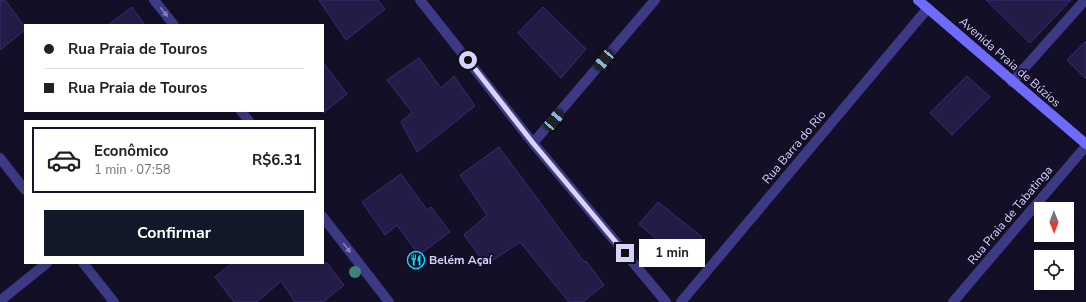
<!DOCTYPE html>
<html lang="pt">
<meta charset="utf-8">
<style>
body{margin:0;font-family:"Nunito Sans",sans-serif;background:#f2f2f2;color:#202124;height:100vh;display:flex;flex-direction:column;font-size:15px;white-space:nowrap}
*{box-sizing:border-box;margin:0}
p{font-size:13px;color:#757577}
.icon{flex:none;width:22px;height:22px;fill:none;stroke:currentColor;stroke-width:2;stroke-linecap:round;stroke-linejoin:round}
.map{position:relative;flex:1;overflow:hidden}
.drawer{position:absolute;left:24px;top:120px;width:300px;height:144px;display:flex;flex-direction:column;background:#fff;border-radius:0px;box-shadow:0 4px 16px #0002}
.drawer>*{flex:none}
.hud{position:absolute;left:24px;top:24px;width:300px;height:88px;border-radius:0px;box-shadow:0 4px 16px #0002;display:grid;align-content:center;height:88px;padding:0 20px;background:#fff}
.needle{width:26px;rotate:179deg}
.buttons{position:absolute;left:1034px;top:202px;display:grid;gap:8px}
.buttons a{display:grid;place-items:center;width:40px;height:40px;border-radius:0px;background:#fff;box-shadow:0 4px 16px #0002;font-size:20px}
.end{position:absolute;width:18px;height:18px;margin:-9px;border:5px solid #d9d4ff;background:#111;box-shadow:0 0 0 2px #111}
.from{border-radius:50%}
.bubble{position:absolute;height:28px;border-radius:0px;background:#fff;box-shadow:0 4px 16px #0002;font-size:13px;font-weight:700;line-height:28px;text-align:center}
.car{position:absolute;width:12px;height:24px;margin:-12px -6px;border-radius:5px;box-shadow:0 0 3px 1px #0007;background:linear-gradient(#222 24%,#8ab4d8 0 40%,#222 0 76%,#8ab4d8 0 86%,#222 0)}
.hud b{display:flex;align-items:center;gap:14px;height:38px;font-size:15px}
.hud b+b{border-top:1px solid #e0e0e0}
.hud i{width:10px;height:10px;background:#202124}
ul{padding:7px 0 0;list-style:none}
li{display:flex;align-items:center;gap:12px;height:66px;margin:0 8px 6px;padding:0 12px;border:2px solid transparent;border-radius:0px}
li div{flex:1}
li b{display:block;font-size:15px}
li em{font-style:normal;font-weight:700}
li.current{border-color:#111827}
li>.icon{width:36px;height:36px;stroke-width:1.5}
.action{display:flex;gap:8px;margin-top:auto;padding:8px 20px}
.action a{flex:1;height:46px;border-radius:0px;background:#111827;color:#fff;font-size:16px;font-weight:700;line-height:46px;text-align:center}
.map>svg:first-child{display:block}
.building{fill:#241b47;stroke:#3b2d73}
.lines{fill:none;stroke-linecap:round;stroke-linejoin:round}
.minor{stroke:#3d3a85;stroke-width:10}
.secondary{stroke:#6f6bff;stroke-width:10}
.tree{fill:#3d827b}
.oneway{fill:#837fbc}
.route{stroke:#d9d4ff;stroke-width:5}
.labels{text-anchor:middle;stroke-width:3.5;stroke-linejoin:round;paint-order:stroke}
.street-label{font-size:12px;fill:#d9d4ff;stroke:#130f26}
.poi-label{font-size:12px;font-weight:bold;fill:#d9d4ff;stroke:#130f26;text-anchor:start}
</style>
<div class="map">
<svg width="1086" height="302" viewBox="0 0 1086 302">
<rect width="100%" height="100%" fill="#130f26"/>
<g class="building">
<path d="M0 0H5L25 27V30L0 50Z"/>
<path d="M319 0H378L385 9 346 40Z"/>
<path d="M986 0H1071L1030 43Z"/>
<path d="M132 7 145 25H108Z"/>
<path d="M543 7 586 49 561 78 518 33Z"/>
<path d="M1086 41V79L1067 60Z"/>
<path d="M419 58 441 88 454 76 475 106 417 152 401 122 412 112 387 80Z"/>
<path d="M323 62 347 94 323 113Z"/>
<path d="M967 76 990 97 952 135 930 113Z"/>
<path d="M499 147 584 262 586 261 604 285 583 302H569L520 242 486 265 464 235 487 215 460 175Z"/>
<path d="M401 174 427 210 431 207 450 232 419 255 397 225 385 235 362 202Z"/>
<path d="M658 202 702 237 683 263 639 224Z"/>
<path d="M232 263H327L344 285 323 302H295L281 281 257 302H234L215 277Z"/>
</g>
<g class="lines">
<g class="minor">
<path d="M154 0 174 25"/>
<path d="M420 0 533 143 666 302"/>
<path d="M1012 82 1085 0"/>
<path d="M241 111 249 121"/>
<path d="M533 143 655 0"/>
<path d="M0 158 25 190"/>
<path d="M323 217 389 302"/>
<path d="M83 263 114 302"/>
<path d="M0 301 47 263"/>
<path d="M681 302 928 8"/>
<path d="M953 302 1086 146"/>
</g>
<path class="secondary" d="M918 0 1086 144"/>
</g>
<circle class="tree" cx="355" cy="272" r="6"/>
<defs><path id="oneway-solid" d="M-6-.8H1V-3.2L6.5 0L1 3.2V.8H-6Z"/></defs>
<g class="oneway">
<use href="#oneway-solid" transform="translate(164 12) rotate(52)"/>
<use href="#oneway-solid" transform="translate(347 248) rotate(52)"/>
</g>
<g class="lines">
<path class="route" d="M468 60 533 143 625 253"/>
</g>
<defs>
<g id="restaurant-ring" transform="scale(0.9)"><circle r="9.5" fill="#130f26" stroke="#00e5ff" stroke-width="1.5"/><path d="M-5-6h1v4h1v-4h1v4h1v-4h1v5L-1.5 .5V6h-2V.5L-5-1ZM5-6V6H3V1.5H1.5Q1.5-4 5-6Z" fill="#00e5ff"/></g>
</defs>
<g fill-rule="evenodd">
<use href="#restaurant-ring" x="416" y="260"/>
</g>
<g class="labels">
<g class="street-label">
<text transform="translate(1010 62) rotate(41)" y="4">Avenida Praia de Búzios</text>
<text transform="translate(794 147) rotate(-50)" y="4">Rua Barra do Rio</text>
<text transform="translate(1010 215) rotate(-50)" y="4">Rua Praia de Tabatinga</text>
</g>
<g class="poi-label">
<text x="429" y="264">Belém Açaí</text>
</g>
</g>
</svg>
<div class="buttons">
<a><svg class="needle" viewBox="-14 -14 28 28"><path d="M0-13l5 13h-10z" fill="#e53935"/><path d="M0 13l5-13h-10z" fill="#757577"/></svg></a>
<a><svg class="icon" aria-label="locate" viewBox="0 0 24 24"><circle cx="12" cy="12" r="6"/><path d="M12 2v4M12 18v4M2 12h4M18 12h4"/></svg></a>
</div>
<i class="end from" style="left:468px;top:60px"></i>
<i class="end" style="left:625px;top:253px"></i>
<div class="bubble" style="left:639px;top:239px;width:66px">1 min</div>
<i class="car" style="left:604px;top:60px;rotate:220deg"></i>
<i class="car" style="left:554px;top:120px;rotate:40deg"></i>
<div class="hud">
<b><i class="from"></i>Rua Praia de Touros</b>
<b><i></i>Rua Praia de Touros</b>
</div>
<section class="drawer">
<ul>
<li class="current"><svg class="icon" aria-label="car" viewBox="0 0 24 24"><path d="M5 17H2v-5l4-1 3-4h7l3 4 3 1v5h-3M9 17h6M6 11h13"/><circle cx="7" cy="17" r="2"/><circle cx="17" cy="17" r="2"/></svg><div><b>Econômico</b><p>1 min · 07:58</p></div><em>R$6.31</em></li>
</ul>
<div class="action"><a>Confirmar</a></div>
</section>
</div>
